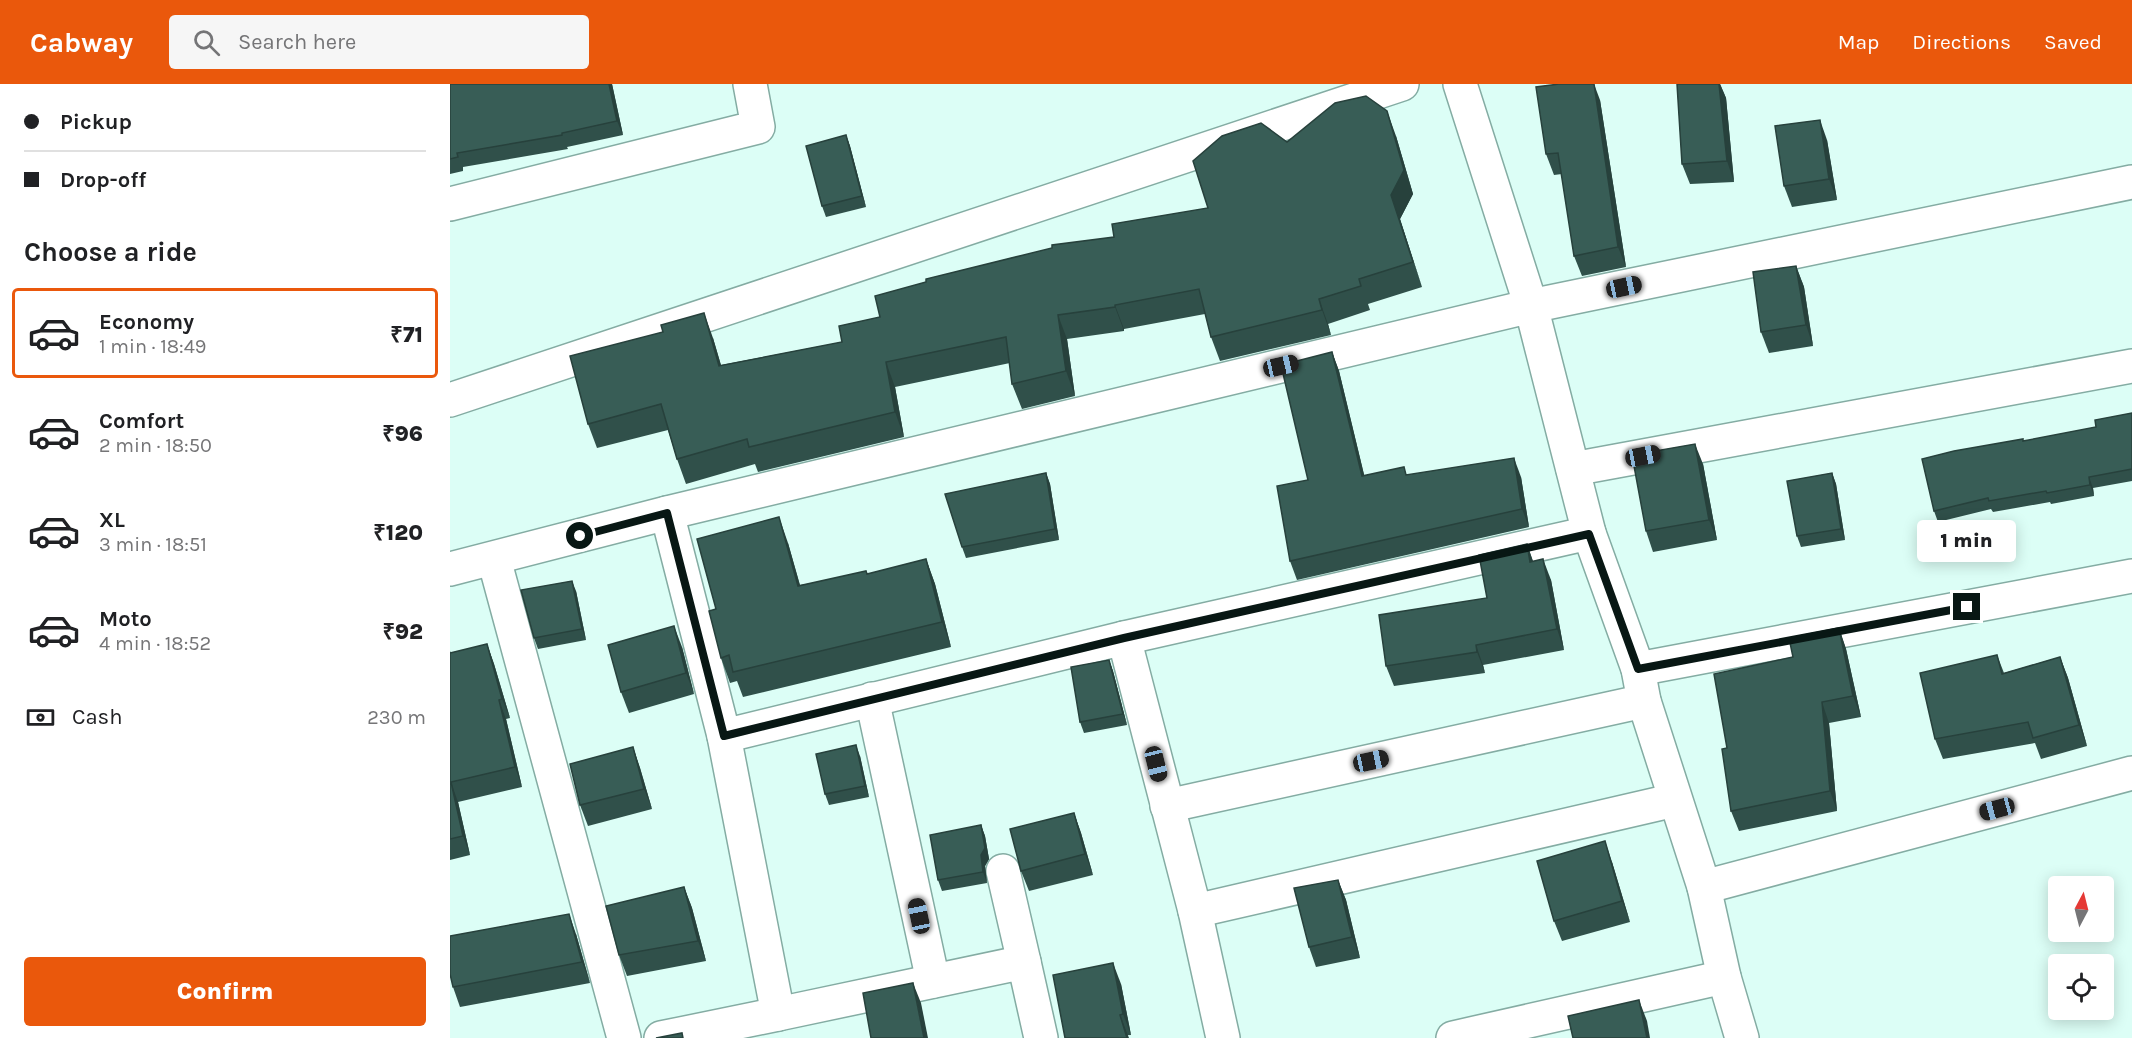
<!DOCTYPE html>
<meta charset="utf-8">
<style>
body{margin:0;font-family:Karla,sans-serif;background:#f6f6f6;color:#202124;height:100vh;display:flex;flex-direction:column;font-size:22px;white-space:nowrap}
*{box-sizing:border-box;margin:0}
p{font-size:20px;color:#757577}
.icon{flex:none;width:33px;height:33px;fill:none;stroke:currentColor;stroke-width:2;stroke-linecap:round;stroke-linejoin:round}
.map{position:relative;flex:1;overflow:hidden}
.panel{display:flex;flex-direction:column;background:#fff;width:450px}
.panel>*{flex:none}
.top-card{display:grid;align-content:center;height:132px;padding:0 24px;background:#fff}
.needle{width:39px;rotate:7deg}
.buttons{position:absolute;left:1598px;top:792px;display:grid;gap:12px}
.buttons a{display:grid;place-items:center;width:66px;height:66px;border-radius:6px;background:#fff;box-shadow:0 3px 15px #0003;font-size:30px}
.end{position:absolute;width:27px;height:27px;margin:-14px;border:8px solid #081714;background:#fff;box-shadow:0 0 0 3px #fff}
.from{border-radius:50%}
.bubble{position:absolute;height:42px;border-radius:6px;background:#fff;box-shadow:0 3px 15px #0003;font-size:20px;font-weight:800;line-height:42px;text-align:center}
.car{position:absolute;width:18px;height:36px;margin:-18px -9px;border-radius:8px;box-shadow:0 0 4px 2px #0007;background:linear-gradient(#222 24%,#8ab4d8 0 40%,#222 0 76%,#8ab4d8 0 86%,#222 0)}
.top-card b{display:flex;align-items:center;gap:21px;height:57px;font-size:22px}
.top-card b+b{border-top:2px solid #e0e0e0}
.top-card i{width:15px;height:15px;background:#202124}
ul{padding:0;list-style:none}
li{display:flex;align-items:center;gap:18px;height:90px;margin:0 12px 9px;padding:0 12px;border:3px solid transparent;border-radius:6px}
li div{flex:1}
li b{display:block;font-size:22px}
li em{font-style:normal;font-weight:800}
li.active{border-color:#ea580c}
li>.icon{width:54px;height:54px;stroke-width:1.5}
h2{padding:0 24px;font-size:27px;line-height:72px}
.pay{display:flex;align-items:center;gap:15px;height:66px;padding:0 24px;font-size:22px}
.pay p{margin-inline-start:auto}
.primary-button{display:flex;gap:12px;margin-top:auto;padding:12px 24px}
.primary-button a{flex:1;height:69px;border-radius:6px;background:#ea580c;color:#fff;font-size:24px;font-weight:800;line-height:69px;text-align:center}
header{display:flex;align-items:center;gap:36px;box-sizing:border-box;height:84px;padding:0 30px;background:#ea580c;color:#fff}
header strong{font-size:28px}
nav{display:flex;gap:33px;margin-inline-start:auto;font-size:21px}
.search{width:420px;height:54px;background:#f6f6f6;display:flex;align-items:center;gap:15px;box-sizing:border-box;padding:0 21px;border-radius:6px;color:#757577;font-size:22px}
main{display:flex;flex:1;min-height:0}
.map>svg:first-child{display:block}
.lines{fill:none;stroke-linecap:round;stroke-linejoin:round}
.minor-casing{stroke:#84aca3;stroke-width:36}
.minor{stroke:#fff;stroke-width:33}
.wall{fill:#30504a}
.shaded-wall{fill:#27413c}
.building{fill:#385d56;stroke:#27413c;stroke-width:1.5}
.route{stroke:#081714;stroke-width:8}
</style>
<header>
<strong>Cabway</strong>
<div class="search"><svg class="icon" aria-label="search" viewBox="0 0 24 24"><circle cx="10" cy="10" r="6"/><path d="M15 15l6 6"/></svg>Search here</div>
<nav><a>Map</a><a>Directions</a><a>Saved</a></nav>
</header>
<main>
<section class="panel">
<div class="top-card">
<b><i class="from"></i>Pickup</b>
<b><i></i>Drop-off</b>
</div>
<h2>Choose a ride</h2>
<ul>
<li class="active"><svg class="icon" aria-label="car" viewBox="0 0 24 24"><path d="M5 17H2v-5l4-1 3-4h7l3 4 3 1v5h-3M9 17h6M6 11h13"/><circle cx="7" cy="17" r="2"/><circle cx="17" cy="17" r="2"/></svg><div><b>Economy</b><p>1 min · 18:49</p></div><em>₹71</em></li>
<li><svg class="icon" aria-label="car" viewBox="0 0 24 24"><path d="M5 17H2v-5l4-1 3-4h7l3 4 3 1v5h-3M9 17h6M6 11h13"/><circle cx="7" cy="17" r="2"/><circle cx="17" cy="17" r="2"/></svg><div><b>Comfort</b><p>2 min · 18:50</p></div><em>₹96</em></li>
<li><svg class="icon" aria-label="car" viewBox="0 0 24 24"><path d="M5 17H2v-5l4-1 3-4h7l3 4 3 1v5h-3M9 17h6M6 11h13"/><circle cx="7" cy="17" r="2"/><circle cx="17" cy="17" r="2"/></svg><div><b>XL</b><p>3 min · 18:51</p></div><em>₹120</em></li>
<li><svg class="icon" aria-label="car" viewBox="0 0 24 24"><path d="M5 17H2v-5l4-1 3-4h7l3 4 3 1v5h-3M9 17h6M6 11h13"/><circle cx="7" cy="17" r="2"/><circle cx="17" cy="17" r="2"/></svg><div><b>Moto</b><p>4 min · 18:52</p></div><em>₹92</em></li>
</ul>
<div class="pay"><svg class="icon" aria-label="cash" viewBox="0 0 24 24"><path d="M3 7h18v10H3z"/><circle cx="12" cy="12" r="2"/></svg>Cash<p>230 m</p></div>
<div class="primary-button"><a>Confirm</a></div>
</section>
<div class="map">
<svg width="1682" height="954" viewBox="0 0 1682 954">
<rect width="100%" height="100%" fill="#dcfef6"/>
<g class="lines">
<g class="minor-casing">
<g id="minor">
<path d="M1010 0 1081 222 1682 98"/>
<path d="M0 120 308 43 300 0"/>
<path d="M0 316 952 0"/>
<path d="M1123 385 1682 282"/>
<path d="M217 429 274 652 328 930 574 878 591 954"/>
<path d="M44 475 174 954"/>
<path d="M0 485 217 429 1081 222 1139 449 1188 585 1194 617 1254 803 1274 893 1292 954"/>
<path d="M674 554 745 827 773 954"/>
<path d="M1188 585 1682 492"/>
<path d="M422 615 483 897"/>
<path d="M274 652 674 554 1139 449"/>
<path d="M717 722 1194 617"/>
<path d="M553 787 574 878"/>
<path d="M1254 803 1682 689"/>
<path d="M745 827 1225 716"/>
<path d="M211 954 328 930"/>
<path d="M1003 954 1274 893"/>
</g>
</g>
<use href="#minor" class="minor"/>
</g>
<g class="wall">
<path d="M0 0H162L173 51 117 63 118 65 13 83V87L0 90Z"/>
<path d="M1227 0H1270L1276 14 1284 98 1240 100 1232 80Z"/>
<path d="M1150 16 1176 183 1132 192 1124 172 1112 90 1104 91 1096 70Z"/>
<path d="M396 51 400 62 416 123 376 133 372 122Z"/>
<path d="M946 52 963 110 950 135 972 203 918 220 920 226 878 240 881 251 770 277 761 253 755 230 674 245V247L617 255 625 312 572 325 562 300 560 279 445 303 454 353 308 388 305 380 236 400 227 375 218 346 147 364 138 340 263 254 271 281 392 258 430 233 664 153 758 124 837 58Z"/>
<path d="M1377 56 1387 116 1342 123 1334 102Z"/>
<path d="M1346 182 1354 203 1363 262 1319 269 1311 248Z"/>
<path d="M882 268 889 287 914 391H957L1071 393 1079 443 847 496 840 477 858 396Z"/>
<path d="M1682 329V397L1643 404 1644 412 1601 420 1600 418 1543 428 1541 425 1488 438 1484 427 1574 357 1646 343Z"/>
<path d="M1253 380 1267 456 1203 468 1196 447Z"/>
<path d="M596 389 600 400 609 456 516 474 512 463Z"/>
<path d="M1382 389 1386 400 1395 456 1351 463 1347 452Z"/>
<path d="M338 459 350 501 417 490 476 475 485 500 501 563 293 613 287 597 280 599 271 574 266 525Z"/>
<path d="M1077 460 1083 477 1101 496 1114 566 1033 581 1035 589 944 602 936 582 1037 514Z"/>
<path d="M126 507 136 556 88 565 84 554Z"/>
<path d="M1389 544 1396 565 1411 633 1379 639 1387 727 1289 747 1281 727 1277 664 1343 573Z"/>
<path d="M37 560 44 580 60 634 56 635 72 703 8 718 20 771 0 776V567L1 569Z"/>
<path d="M232 563 244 610 179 629 171 608Z"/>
<path d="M1547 571 1554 589 1610 573 1618 594 1637 662 1591 675 1585 659 1493 675 1485 655Z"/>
<path d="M659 576 663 587 677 641 634 649 630 638Z"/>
<path d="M183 663 190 684 202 725 138 742 130 721Z"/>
<path d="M410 672 419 713 379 721 375 710Z"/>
<path d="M624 729 631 749 643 791 579 807 571 787Z"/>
<path d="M531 741 535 752 539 775 535 782 537 799 492 807 488 796Z"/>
<path d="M1162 778 1180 838 1112 857 1104 837Z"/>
<path d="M888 796 896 816 910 874 866 883 859 863Z"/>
<path d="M234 803 242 824 256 877 177 892 169 871Z"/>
<path d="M126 850 140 899 10 923 3 903Z"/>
<path d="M671 900 681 951 615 954Z"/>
</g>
<g class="shaded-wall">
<path d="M159 0H162L173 51 167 37Z"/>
<path d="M1144 0 1150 16 1176 183 1168 163Z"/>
<path d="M1269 0H1270L1276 14 1284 98 1277 77Z"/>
<path d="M937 27 946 52 963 110 950 135 972 203 941 111Z"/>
<path d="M1370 36 1377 56 1387 116 1379 95Z"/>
<path d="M396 51 400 62 416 123 412 112Z"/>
<path d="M1346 182 1354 203 1363 262 1356 241Z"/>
<path d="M869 215 878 240 881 251 872 226Z"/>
<path d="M665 221 674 245V247L665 223Z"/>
<path d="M254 229 263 254 278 306 269 282Z"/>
<path d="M608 231 617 255 625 312 616 287Z"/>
<path d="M882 268 889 287 919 411 912 392Z"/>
<path d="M436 278 445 303 454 353 445 328Z"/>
<path d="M1245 360 1253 380 1267 456 1259 436Z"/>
<path d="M1064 374 1071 393 1079 443 1072 425Z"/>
<path d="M596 389 600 400 609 456 605 445Z"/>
<path d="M1382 389 1386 400 1395 456 1391 445Z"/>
<path d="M1639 393 1643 404 1644 412 1640 401Z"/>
<path d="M329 433 338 459 357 527 348 502Z"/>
<path d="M1077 460 1084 481 1080 478Z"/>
<path d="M476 475 485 500 501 563 492 538Z"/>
<path d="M1093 475 1101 496 1114 566 1107 545Z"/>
<path d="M122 497 126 507 136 556 132 545Z"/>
<path d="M224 542 232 563 244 610 236 589Z"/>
<path d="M1389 544 1396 565 1411 633 1403 612Z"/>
<path d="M37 560 44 580 60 634 52 615Z"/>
<path d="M1026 561 1033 581 1035 589 1027 568Z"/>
<path d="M1610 573 1618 594 1637 662 1629 641Z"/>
<path d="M659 576 663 587 677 641 673 630Z"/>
<path d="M49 616 56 635 72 703 65 683Z"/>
<path d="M1372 618 1379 639 1387 727 1380 707Z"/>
<path d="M406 661 410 672 419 713 415 702Z"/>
<path d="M183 663 190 684 202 725 194 705Z"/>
<path d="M1 698 8 718 20 771 13 752Z"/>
<path d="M624 729 631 749 643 791 635 770Z"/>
<path d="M531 741 535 752 539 775 535 782 537 799 533 788 531 771Z"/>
<path d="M1155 757 1162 778 1180 838 1172 817Z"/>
<path d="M888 796 896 816 910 874 902 853Z"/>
<path d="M234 803 242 824 256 877 248 857Z"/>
<path d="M119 830 126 850 140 899 132 878Z"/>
<path d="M663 879 671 900 681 951 673 930Z"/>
<path d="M463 899 471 919 478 954H474Z"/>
<path d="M1189 916 1197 937 1200 954H1197Z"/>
<path d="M670 931 679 954H677Z"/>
</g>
<g class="building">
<path d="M0 0H159L167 37 112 49V51L7 69 8 73 0 75Z"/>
<path d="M1109 0H1144L1168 163 1124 172 1108 69 1096 70 1086 3Z"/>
<path d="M1227 0H1269L1277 77 1232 80Z"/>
<path d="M916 12 937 27 954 86 941 111 963 178 909 195 911 202 869 215 872 226 761 253 749 205 665 221V223L608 231 616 287 562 300 556 253 436 278 445 328 299 363 297 355 227 375 211 320 138 340 120 272 213 248 211 241 254 229 269 282 392 258 389 242 430 233 425 212 476 198V195L602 164V161L664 153 662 140 758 124 743 77 772 52 811 39 837 58 885 19Z"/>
<path d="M1370 36 1379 95 1334 102 1325 42Z"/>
<path d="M396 51 412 112 372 122 356 62Z"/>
<path d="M1346 182 1356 241 1311 248 1303 188Z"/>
<path d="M882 268 912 392 954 383 956 391 1064 374 1072 425 840 477 827 402 858 396 831 281Z"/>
<path d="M1682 329V385L1639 393 1640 401 1597 409 1596 407 1539 417 1538 414 1484 427 1472 375 1504 367 1573 355V357L1646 343 1645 336Z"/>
<path d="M1245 360 1259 436 1196 447 1182 371Z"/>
<path d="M596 389 605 445 512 463 495 410Z"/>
<path d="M1382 389 1391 445 1347 452 1337 397Z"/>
<path d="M329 433 348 502 416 487 417 490 476 475 492 538 283 588 279 571 271 574 259 527 266 525 247 455Z"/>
<path d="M1077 460 1080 478 1093 475 1107 545 1026 561 1027 568 936 582 929 531 1037 514 1029 471Z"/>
<path d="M122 497 132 545 84 554 71 506Z"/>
<path d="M224 542 236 589 171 608 158 561Z"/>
<path d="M1389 544 1403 612 1372 618 1380 707 1281 727 1272 665 1277 664 1264 590 1343 573 1339 554Z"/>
<path d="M37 560 52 615 49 616 65 683 1 698 13 752 0 755V569Z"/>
<path d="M1547 571 1552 590 1610 573 1629 641 1583 654 1578 638 1485 655 1470 589Z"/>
<path d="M659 576 673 630 630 638 621 583Z"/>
<path d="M406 661 415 702 375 710 366 670Z"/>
<path d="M183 663 194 705 130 721 120 680Z"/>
<path d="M624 729 635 770 571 787 560 745Z"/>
<path d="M531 741 535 764 531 771 533 788 488 796 480 751Z"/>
<path d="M1155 757 1172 817 1104 837 1087 777Z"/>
<path d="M888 796 902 853 859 863 844 804Z"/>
<path d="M234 803 248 857 169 871 156 822Z"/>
<path d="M119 830 132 878 3 903 0 890V852Z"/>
<path d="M663 879 673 930 670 931 677 954H615L603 891Z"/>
<path d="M463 899 474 954H421L413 909Z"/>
<path d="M1189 916 1197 954H1123L1118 932Z"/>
<path d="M232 949 233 954H206Z"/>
</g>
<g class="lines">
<path class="route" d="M130 452 217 429 274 652 674 554 1139 450 1188 585 1517 523"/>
</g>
</svg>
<div class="buttons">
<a><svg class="needle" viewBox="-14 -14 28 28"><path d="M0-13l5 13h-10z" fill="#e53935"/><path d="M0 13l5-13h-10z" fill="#757577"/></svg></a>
<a><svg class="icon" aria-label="locate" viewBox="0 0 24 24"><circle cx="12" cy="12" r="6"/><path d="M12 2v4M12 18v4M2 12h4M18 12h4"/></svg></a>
</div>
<i class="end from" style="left:130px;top:452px"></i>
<i class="end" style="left:1517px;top:523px"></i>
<div class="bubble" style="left:1467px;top:436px;width:99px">1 min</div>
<i class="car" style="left:1174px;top:203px;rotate:78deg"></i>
<i class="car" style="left:831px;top:282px;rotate:77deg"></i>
<i class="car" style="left:1193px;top:372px;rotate:79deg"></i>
<i class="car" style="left:921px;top:677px;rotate:78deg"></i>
<i class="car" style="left:706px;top:680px;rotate:166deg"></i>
<i class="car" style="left:1547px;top:725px;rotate:255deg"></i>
<i class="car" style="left:469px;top:832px;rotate:348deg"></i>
</div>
</main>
